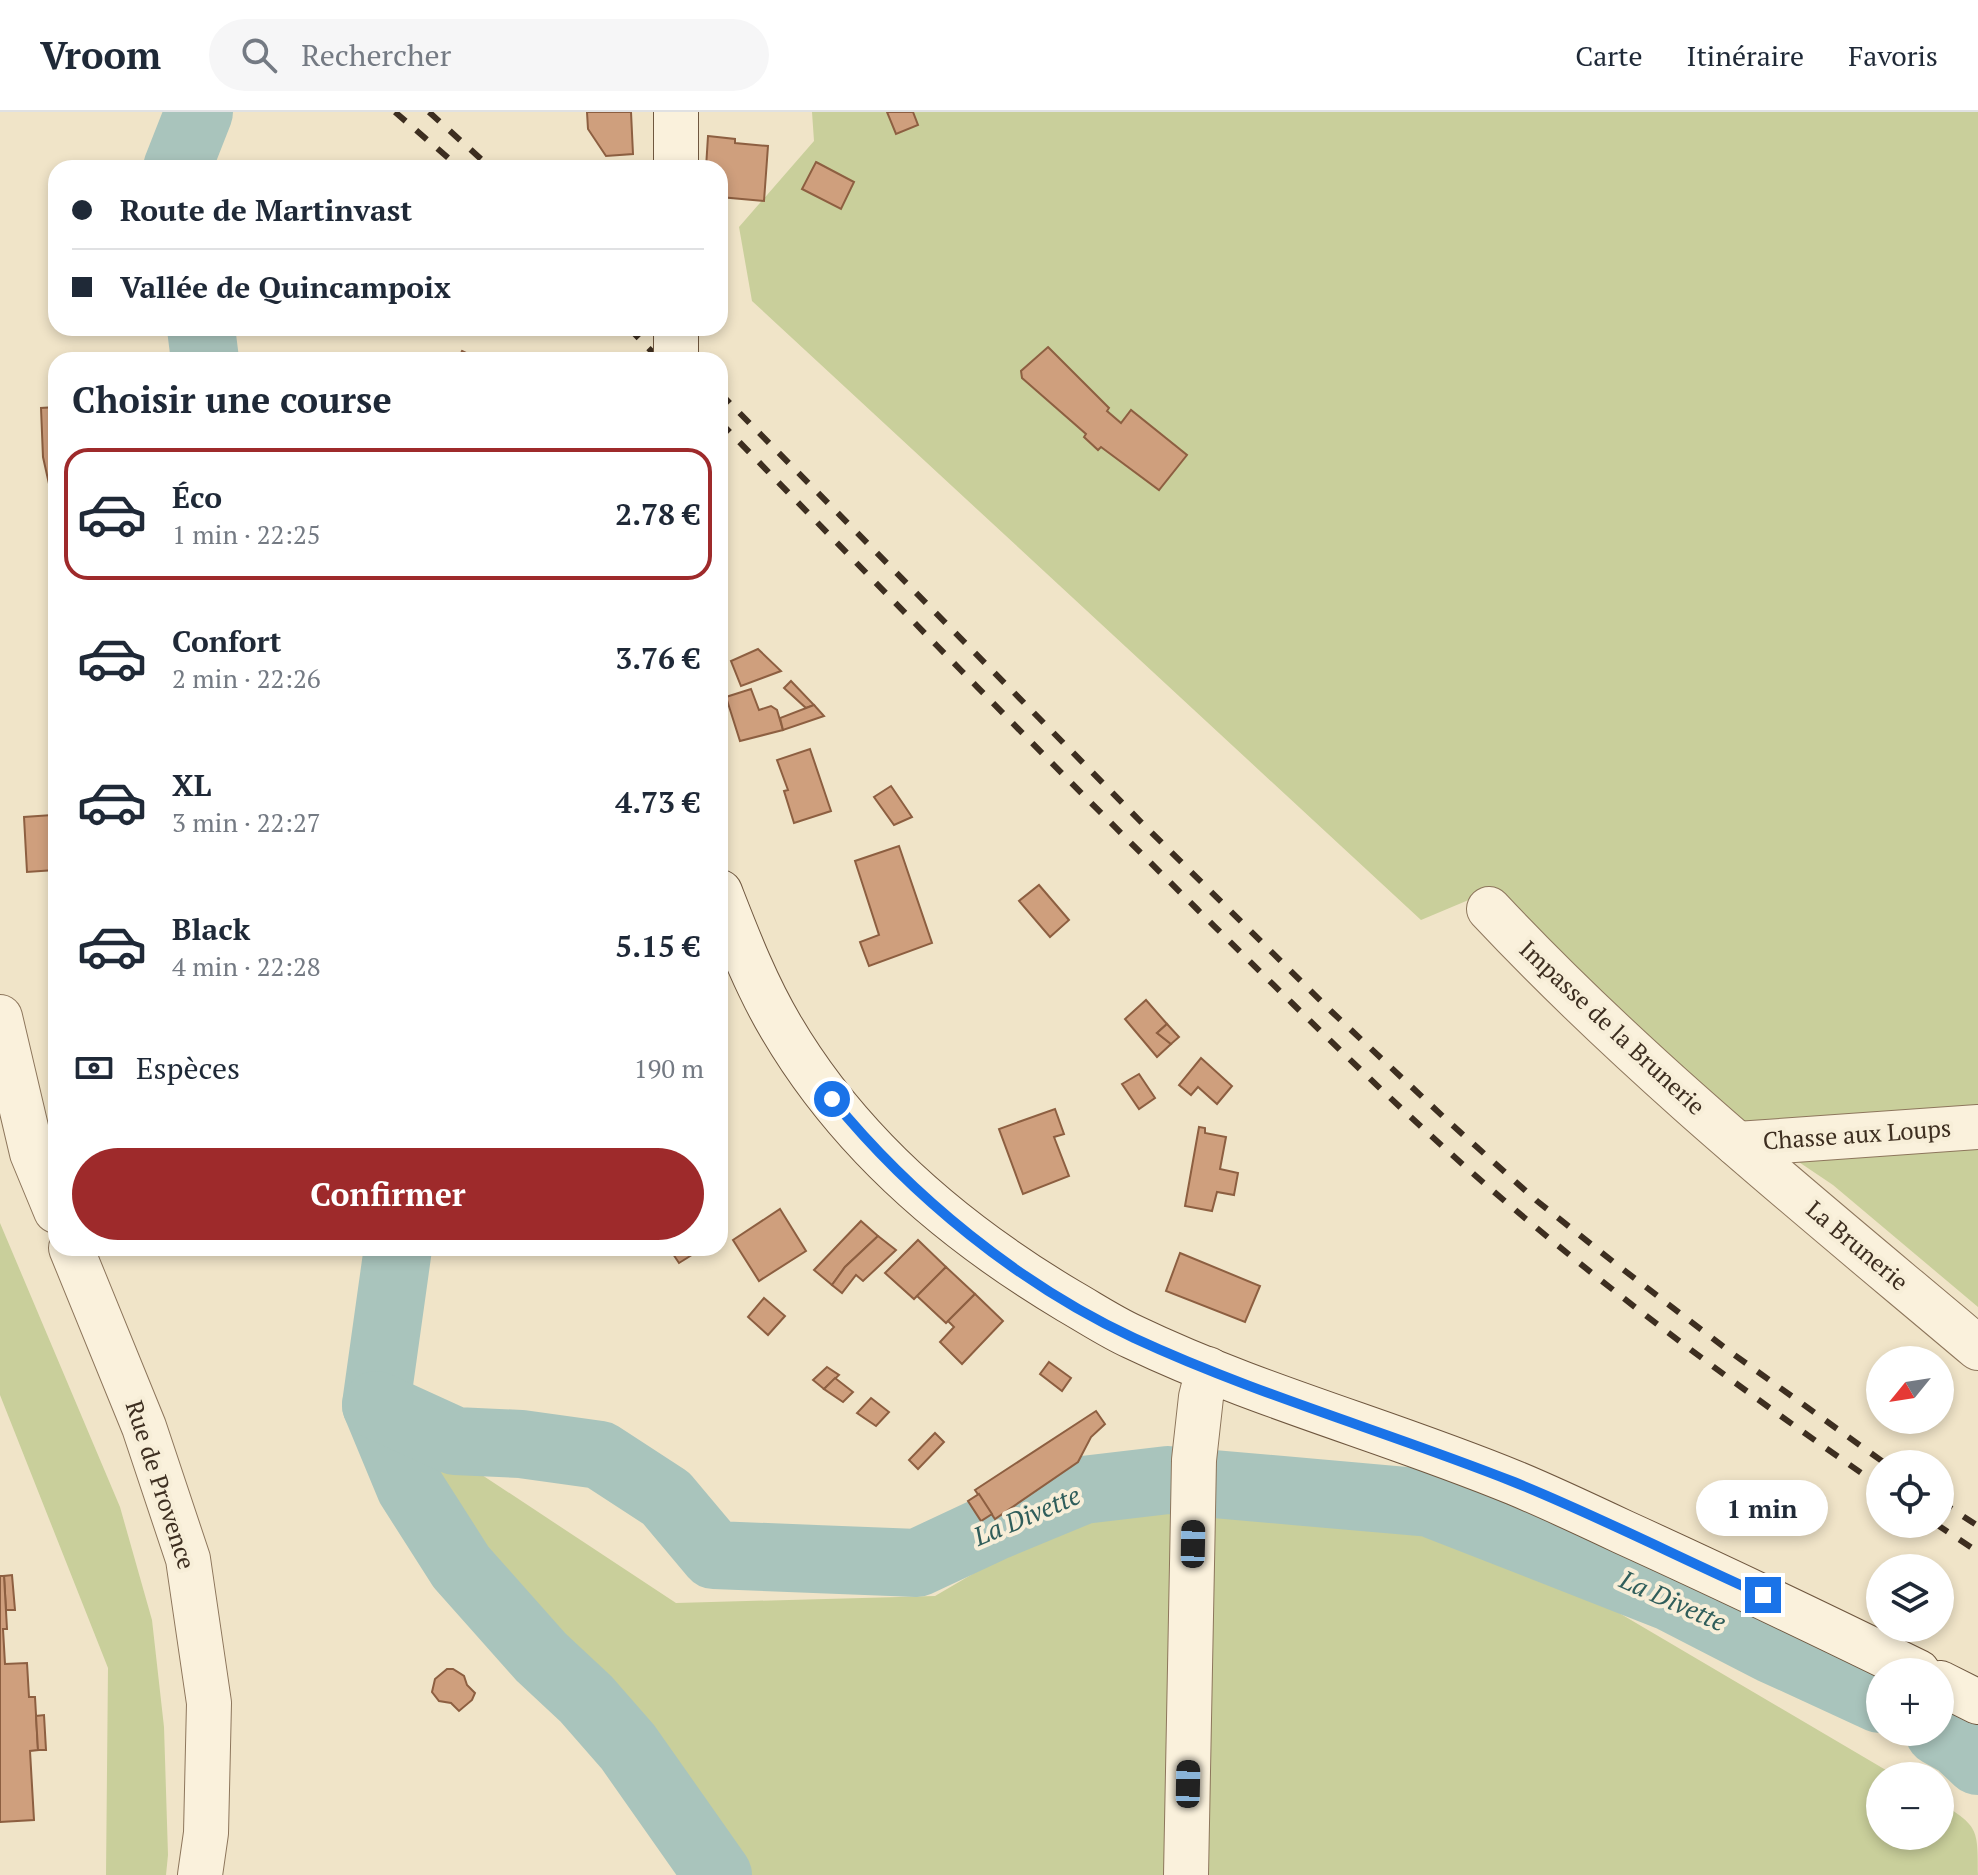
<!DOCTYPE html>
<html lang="fr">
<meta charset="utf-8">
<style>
body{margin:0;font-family:"PT Serif",serif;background:#f6f6f7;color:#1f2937;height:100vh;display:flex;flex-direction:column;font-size:30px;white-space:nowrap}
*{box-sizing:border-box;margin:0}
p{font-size:26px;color:#747a83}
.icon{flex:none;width:44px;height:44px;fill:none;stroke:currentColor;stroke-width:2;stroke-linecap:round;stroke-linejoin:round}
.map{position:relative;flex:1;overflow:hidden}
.drawer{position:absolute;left:48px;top:240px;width:680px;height:904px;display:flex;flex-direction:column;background:#fff;border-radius:24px;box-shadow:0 4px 12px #0003}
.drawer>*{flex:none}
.top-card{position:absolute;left:48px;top:48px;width:680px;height:176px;border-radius:24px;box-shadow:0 4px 12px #0003;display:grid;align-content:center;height:176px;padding:0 24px;background:#fff}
.needle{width:52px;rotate:240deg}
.tools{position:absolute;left:1866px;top:1234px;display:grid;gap:16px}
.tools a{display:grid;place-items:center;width:88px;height:88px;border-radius:50%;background:#fff;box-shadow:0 4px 12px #0003;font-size:40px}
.end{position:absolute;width:36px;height:36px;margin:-18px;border:10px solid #1a73e8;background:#fff;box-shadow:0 0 0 4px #fff}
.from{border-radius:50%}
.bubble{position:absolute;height:56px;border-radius:28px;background:#fff;box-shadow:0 4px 12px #0003;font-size:26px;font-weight:700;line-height:56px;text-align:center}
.car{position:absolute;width:24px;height:48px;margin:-24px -12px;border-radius:10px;box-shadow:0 0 6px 2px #0007;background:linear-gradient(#222 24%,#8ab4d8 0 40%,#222 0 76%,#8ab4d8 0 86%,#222 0)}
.top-card b{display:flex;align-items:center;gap:28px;height:76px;font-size:30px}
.top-card b+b{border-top:2px solid #e0e1e3}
.top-card i{width:20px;height:20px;background:#1f2937}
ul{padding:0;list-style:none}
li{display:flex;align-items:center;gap:24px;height:132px;margin:0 16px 12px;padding:0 8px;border:4px solid transparent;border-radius:24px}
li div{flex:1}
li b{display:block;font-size:30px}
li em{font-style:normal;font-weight:700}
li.current{border-color:#9e2a2b}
li>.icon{width:72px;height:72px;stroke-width:1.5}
h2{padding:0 24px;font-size:36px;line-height:96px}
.pay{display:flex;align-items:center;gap:20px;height:88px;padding:0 24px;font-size:30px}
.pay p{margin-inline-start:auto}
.cta{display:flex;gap:16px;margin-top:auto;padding:16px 24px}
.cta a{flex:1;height:92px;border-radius:48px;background:#9e2a2b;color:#fff;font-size:32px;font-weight:700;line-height:92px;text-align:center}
header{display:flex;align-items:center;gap:48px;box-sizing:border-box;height:112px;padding:0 40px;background:#fff;border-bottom:2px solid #e0e1e3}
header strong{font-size:38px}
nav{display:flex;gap:44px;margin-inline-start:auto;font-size:28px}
.search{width:560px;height:72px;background:#f6f6f7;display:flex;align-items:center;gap:20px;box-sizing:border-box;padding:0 28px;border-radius:44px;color:#747a83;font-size:30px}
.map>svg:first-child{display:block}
.green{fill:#c9cf9b}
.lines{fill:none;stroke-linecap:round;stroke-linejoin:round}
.river{stroke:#a9c4bc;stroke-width:68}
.building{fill:#cf9f7d;stroke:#8d5f41;stroke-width:2}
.minor-casing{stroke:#8d765c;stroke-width:46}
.secondary-casing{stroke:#6f573f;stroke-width:46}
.minor{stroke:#faf1dc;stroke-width:44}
.secondary{stroke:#faf1dc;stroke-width:44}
.rail{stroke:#3d2e20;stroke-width:6;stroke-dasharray:14 14;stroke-linecap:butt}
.secondary-bridge-casing{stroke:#6f573f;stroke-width:46;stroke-linecap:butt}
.secondary-bridge{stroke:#faf1dc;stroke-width:44}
.route{stroke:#1a73e8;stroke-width:10}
.labels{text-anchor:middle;stroke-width:8;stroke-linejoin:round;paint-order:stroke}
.street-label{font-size:24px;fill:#3d2e20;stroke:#f7eed8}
.water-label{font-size:26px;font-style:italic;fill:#2f5d5a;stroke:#f7eed8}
</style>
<header>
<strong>Vroom</strong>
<div class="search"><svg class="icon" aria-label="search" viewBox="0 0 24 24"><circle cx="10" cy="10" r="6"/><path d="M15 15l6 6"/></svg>Rechercher</div>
<nav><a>Carte</a><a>Itinéraire</a><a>Favoris</a></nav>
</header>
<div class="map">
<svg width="1978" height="1763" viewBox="0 0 1978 1763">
<rect width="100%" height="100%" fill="#f0e4c8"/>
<g class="green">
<path d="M812 0H1978V1195L1833 1073 1726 1001 1490 779 1421 808 752 189 739 115 814 29Z"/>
<path d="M0 1111 120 1395 152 1508 164 1615 168 1743 166 1763H106L108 1556 0 1283Z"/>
<path d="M376 1293 676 1491 935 1484 1075 1402 1225 1372 1497 1429 1896 1664H1880V1724H1940V1690C1978 1715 1978 1715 1978 1763H739L625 1612 440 1482 377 1373Z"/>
</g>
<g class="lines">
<g class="river">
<path d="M177 56 199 0"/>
<path d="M201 216 205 248"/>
<path d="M398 1136 376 1293 410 1375 461 1455 541 1545 586 1587 628 1635 718 1763"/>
<path d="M376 1293 455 1329 521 1332 600 1343 666 1386 714 1443 917 1451 996 1414 1083 1378 1168 1368 1430 1391 1670 1485 1771 1537 1880 1587"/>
<path d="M1939 1620 1959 1631 1978 1649"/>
</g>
</g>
<g class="building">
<path d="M587 0H631L633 42 606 44 588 17Z"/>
<path d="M887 0H913L918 13 896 22Z"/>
<path d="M708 24 735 27V31L768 34 764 89 720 85V56H706Z"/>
<path d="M816 50 854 70 841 97 802 77Z"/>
<path d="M1048 235 1109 296 1107 299 1121 311 1131 298 1187 343 1159 378 1101 335 1098 338 1084 325 1086 322 1022 266 1021 259Z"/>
<path d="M462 239 480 248H458Z"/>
<path d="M56 295V371L49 372 43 345 41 296Z"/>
<path d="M758 537 781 559 741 574 731 549Z"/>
<path d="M791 569 814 593 806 596 784 576Z"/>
<path d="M751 577 759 598 771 594 777 598 783 618 740 629 726 585Z"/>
<path d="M814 593 824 604 783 618 780 606Z"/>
<path d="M810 637 831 699 794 711 784 679 788 678 777 648Z"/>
<path d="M891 674 912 705 894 713 874 685Z"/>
<path d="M52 703 55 758 27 760 24 705Z"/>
<path d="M899 734 932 831 869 854 860 830 879 823 855 749Z"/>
<path d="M1039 773 1069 808 1050 825 1019 789Z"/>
<path d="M1146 888 1167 912 1157 921 1171 932 1157 945 1125 907Z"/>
<path d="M1167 912 1179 925 1171 932 1157 921Z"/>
<path d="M1201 946 1232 974 1217 992 1198 975 1191 983 1179 973Z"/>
<path d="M1139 962 1155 986 1139 997 1122 972Z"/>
<path d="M1055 997 1064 1022 1054 1025 1069 1064 1023 1082 999 1017Z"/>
<path d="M1199 1015 1205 1016V1021L1226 1025 1220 1057 1238 1061 1234 1083 1217 1080 1212 1099 1185 1094Z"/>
<path d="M780 1097 806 1139 759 1169 733 1128Z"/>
<path d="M861 1109 878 1124 845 1155 832 1173 814 1158Z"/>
<path d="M878 1124 896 1138 863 1169 856 1163 842 1181 832 1173 845 1155Z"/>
<path d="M918 1128 946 1155 914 1187 885 1161Z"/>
<path d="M669 1136H703L679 1151Z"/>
<path d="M1180 1141 1260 1174 1245 1210 1166 1179Z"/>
<path d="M946 1155 975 1182 946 1211 917 1184Z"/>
<path d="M975 1182 1003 1209 962 1252 940 1230 954 1215 948 1209Z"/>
<path d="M764 1186 785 1204 768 1223 748 1205Z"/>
<path d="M1049 1250 1071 1266 1062 1279 1040 1262Z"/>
<path d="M827 1255 839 1263 824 1277 813 1268Z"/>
<path d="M835 1266 853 1280 843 1290 824 1277Z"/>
<path d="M871 1286 889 1300 876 1314 857 1301Z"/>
<path d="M1096 1299 1105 1312 1091 1325 1078 1350 995 1407 975 1378Z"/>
<path d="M935 1321 944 1330 918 1357 909 1348Z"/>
<path d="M979 1382 992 1402 981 1409 968 1389Z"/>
<path d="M12 1463 15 1498H6L4 1464Z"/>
<path d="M0 1464H4L7 1517H3L5 1552 27 1551 29 1585H35L38 1638 30 1639 34 1708 0 1710Z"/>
<path d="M447 1557H453L464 1564 467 1573 475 1581 472 1588 459 1599 451 1591 439 1589 432 1580 435 1567Z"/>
<path d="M44 1603 46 1638H38L36 1604Z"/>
</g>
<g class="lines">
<g class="minor-casing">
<g id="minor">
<path d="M1489 797C1639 957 1811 1095 1978 1236"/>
<path d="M0 905 32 1041 56 1099"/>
<path d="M1737 1032 1978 1015"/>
<path d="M71 1136 144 1315 188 1447 209 1591 206 1721 200 1763"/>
<path d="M1186 1763 1194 1348 1201 1285 1208 1257"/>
</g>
</g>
<g class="secondary-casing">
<g id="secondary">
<path d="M676 0V56"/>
<path d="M720 780C738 826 756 873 781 915 849 1031 955 1121 1069 1189 1090 1201 1111 1215 1133 1225 1256 1284 1389 1319 1515 1371 1551 1386 1587 1403 1623 1420 1722 1465 1820 1512 1918 1560"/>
<path d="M1940 1571 1978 1590"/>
</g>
</g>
<use href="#minor" class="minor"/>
<use href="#secondary" class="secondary"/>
<g class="rail">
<path d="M395 0 460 56"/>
<path d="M429 0 491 56"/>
<path d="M629 216 660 248"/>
<path d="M659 216 689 248"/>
<path d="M720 281 1141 710 1332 900 1450 1011 1537 1089 1616 1152 1729 1239 1886 1352"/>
<path d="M720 310C878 473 1036 637 1197 797 1304 903 1410 1010 1526 1107 1639 1202 1759 1290 1880 1374"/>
<path d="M1940 1389 1978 1414"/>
<path d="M1936 1412 1978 1440"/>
</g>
<g class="secondary-bridge-casing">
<path id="secondary-bridge" d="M676 248V216"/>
</g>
<use href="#secondary-bridge" class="secondary-bridge"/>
</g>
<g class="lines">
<path class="route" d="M832 987C911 1084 1020 1173 1134 1226 1257 1283 1388 1320 1514 1370 1598 1404 1680 1446 1763 1483"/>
</g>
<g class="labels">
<g class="street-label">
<text transform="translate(1612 916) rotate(43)" y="8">Impasse de la Brunerie</text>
<text transform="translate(1857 1023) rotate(-4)" y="8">Chasse aux Loups</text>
<text transform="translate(1857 1134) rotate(40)" y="8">La Brunerie</text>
<text transform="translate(160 1373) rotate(72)" y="8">Rue de Provence</text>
</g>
<g class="water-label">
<text transform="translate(1027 1404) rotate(-23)" y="9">La Divette</text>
<text transform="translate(1673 1489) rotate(24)" y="9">La Divette</text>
</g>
</g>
</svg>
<div class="tools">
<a><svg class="needle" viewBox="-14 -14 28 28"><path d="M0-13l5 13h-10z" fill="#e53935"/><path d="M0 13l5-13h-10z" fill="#747a83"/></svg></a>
<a><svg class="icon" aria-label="locate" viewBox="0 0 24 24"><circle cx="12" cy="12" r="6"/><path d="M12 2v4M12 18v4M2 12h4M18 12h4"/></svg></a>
<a><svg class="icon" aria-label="layers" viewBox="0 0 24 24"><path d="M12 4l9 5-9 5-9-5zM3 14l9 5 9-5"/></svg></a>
<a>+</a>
<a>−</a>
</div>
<i class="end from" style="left:832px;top:987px"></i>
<i class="end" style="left:1763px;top:1483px"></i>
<div class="bubble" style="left:1696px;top:1368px;width:132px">1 min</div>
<i class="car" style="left:1193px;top:1432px;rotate:1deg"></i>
<i class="car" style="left:1188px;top:1672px;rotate:1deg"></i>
<div class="top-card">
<b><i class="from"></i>Route de Martinvast</b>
<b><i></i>Vallée de Quincampoix</b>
</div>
<section class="drawer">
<h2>Choisir une course</h2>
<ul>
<li class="current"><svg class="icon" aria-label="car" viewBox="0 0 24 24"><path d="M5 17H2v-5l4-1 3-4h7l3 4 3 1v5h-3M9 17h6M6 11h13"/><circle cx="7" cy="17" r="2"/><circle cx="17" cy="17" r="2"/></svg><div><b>Éco</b><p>1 min · 22:25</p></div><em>2.78 €</em></li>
<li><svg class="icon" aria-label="car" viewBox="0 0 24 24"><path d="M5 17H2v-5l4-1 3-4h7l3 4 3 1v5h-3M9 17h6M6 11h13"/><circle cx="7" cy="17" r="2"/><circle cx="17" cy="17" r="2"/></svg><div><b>Confort</b><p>2 min · 22:26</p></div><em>3.76 €</em></li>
<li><svg class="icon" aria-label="car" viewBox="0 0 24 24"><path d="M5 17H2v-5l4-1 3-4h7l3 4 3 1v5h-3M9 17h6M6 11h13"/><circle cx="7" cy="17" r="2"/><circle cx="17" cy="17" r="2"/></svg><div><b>XL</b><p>3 min · 22:27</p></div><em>4.73 €</em></li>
<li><svg class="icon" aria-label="car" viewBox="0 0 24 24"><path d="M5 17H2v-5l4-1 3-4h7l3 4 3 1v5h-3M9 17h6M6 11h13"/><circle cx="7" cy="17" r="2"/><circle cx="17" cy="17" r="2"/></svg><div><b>Black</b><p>4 min · 22:28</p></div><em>5.15 €</em></li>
</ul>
<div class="pay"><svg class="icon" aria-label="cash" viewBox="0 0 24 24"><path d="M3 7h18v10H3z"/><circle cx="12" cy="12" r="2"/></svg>Espèces<p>190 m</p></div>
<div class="cta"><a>Confirmer</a></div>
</section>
</div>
